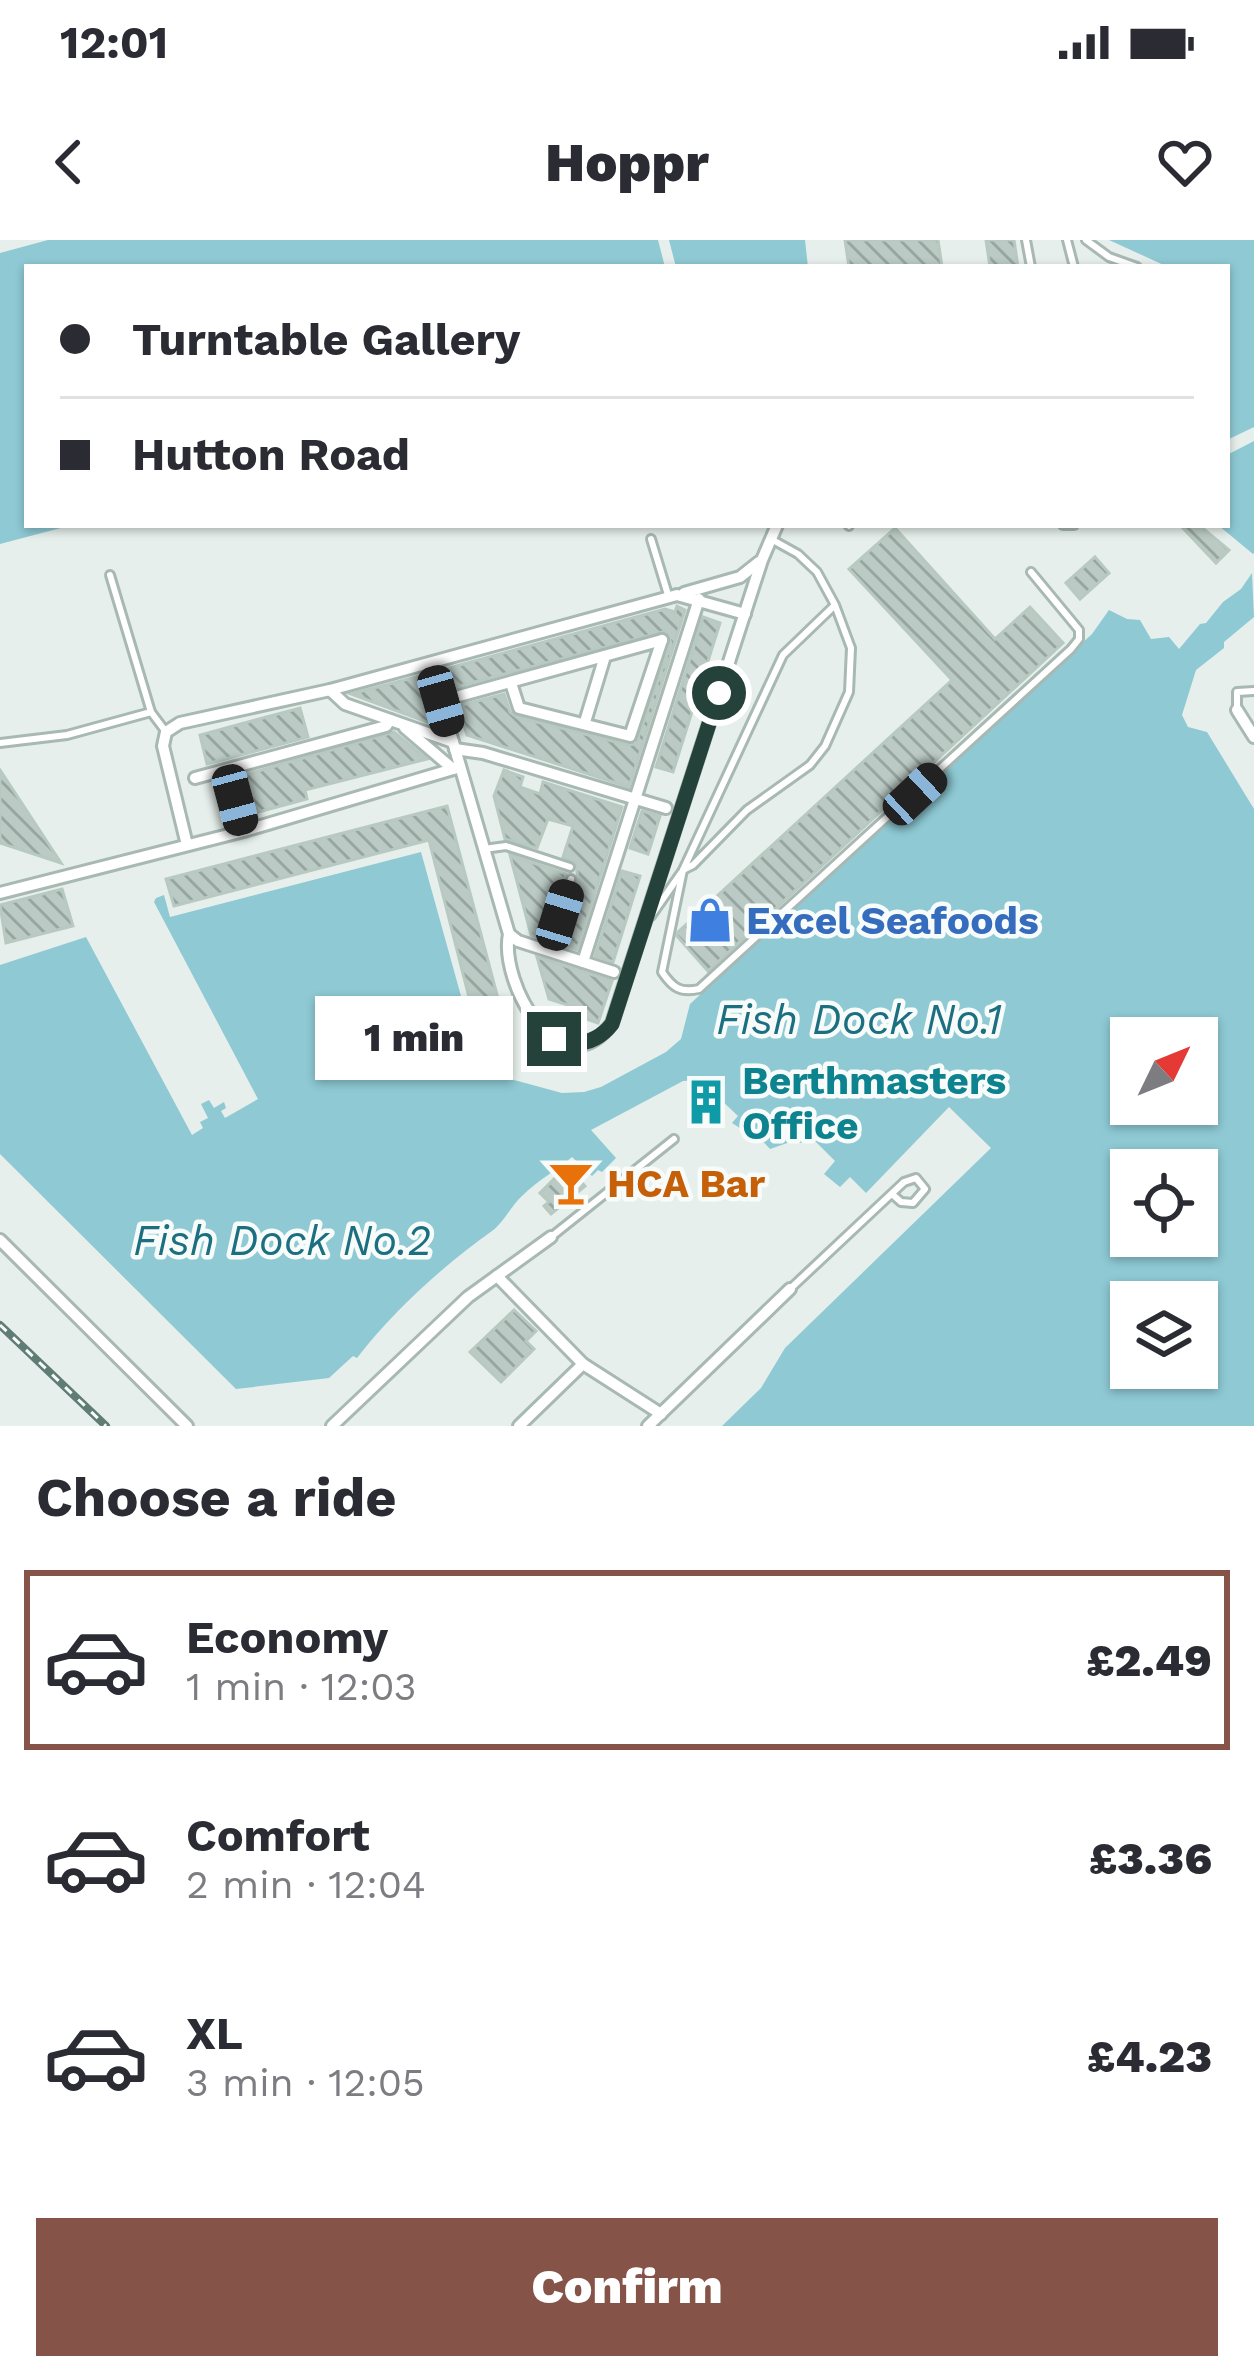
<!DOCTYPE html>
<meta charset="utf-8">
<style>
body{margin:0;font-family:"Work Sans",sans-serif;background:#f2f2f3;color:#2b2b33;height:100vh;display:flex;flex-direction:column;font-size:45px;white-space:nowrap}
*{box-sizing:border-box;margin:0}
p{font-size:39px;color:#7c7c81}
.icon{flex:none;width:66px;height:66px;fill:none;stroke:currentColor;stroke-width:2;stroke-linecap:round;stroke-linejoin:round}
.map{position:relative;height:1186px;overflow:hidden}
.details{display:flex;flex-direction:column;background:#fff;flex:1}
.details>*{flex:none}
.hud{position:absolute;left:24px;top:24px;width:1206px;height:264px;border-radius:0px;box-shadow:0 3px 9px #0004;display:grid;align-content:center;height:264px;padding:0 36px;background:#fff}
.needle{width:78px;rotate:47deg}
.tools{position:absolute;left:1110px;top:777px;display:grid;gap:24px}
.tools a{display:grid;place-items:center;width:108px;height:108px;border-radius:0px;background:#fff;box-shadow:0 3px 9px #0004;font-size:60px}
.end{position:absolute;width:54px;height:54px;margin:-27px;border:15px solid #24423a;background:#fff;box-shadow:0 0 0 6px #fff}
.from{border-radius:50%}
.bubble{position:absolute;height:84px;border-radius:0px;background:#fff;box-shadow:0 3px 9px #0004;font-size:39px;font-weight:800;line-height:84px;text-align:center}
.car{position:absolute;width:36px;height:72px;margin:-36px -18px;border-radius:15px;box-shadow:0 0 9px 3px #0007;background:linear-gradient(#222 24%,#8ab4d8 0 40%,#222 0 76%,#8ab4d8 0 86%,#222 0)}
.hud b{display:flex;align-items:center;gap:42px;height:114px;font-size:45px}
.hud b+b{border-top:3px solid #e1e1e2}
.hud i{width:30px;height:30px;background:#2b2b33}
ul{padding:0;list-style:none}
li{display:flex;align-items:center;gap:36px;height:180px;margin:0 24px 18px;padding:0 12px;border:6px solid transparent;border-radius:0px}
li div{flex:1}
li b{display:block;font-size:45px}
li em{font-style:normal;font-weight:800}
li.on{border-color:#855347}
li>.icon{width:108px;height:108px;stroke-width:1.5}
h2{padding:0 36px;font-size:54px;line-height:144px}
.primary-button{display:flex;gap:24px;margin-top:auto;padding:24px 36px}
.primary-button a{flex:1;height:138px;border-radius:0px;background:#855347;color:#fff;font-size:48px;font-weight:800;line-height:138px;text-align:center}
.status{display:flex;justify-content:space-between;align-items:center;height:84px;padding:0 60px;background:#fff;direction:ltr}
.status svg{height:33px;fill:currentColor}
header{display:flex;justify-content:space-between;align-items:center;height:156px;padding:0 36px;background:#fff;font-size:54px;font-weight:800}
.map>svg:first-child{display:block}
.water{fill:#8ec9d4;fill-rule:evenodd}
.building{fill:url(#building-back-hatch);stroke:#b8c9c2;stroke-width:3}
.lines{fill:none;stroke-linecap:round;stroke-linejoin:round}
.service-casing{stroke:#a8b8b2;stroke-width:12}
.minor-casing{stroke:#a8b8b2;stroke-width:16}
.service{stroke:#fff;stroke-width:6}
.minor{stroke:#fff;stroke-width:10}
.rail-casing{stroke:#5f7d75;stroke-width:8}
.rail{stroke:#f7fbf9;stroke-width:3;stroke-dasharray:9;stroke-linecap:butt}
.route{stroke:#24423a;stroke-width:15}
.labels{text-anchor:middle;stroke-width:9;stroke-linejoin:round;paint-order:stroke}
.shop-label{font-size:39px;font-weight:bold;fill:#366cbe;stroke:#f7fbf9;text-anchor:start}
.culture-label{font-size:39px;font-weight:bold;fill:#0d838f;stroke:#f7fbf9;text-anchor:start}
.food-label{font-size:39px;font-weight:bold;fill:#c56008;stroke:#f7fbf9;text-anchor:start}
.water-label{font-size:42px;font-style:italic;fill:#1c6f80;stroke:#f7fbf9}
</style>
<div class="status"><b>12:01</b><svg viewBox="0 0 49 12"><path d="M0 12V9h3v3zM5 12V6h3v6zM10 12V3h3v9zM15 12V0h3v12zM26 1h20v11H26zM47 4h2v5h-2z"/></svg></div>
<header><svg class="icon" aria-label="back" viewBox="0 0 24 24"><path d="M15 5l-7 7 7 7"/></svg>Hoppr<svg class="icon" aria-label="heart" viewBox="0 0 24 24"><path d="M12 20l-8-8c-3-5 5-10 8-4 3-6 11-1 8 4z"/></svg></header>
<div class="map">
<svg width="1254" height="1186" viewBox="0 0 1254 1186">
<defs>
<pattern id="building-back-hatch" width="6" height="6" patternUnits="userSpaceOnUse" patternTransform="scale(3)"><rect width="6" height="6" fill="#bbcac4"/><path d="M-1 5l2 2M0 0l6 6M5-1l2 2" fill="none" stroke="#98a6a0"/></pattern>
</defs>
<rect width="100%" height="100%" fill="#e6efeb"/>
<g class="water">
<path d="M48 0H658L665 27H27V285H72L0 304V13Z"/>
<path d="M669 0H805L808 27H676Z"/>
<path d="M1109 0H1254V187L1227 200V27H1168Z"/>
<path d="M1254 201V313L1253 314 1218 285H1227V215Z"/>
<path d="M1252 333 1254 377 1224 402V408L1196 430 1182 475 1188 487 1207 492 1254 569V1186H722L761 1148 785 1108 991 908 949 867 866 953 850 937 840 947 824 934 835 921 809 895 801 903 793 901 770 909 751 889 746 892 732 883 738 876 700 840 683 841 591 890 616 918 602 932 598 930 592 936 572 917C557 930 538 940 522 956 511 966 504 982 492 991 444 1025 393 1071 357 1118L353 1116 329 1138 236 1149 0 914V725L86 697 192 895 203 888 200 882 208 878 201 864 209 860 214 868 224 862 226 868 221 871 225 878 258 859 154 662 156 658 164 655 170 677 421 612 471 792 484 817 514 840 562 853 584 852 601 847 666 812 681 799 690 764 1092 394 1109 370 1127 379 1140 380 1151 399 1169 397 1179 409 1200 384 1206 383 1223 362 1241 349ZM1131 798H1197V864H1131ZM1131 930H1197V996H1131ZM1131 1062H1197V1128H1131Z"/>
</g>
<g class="building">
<path d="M845 0H938L942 27H849Z"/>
<path d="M986 0H1014L1018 27H990Z"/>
<path d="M1180 285H1199L1229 310 1216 323Z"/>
<path d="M895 288 995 399 1030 367 1063 403 708 731 677 696 678 692 952 440 849 329Z"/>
<path d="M1095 317 1109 333 1080 359 1066 343Z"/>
<path d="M677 366 685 370 629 547 467 495 458 466 504 454 510 472 517 477 628 505 636 504 671 403 666 391 452 448 445 429 665 369 675 372Z"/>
<path d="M703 377 720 383 673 532 656 527Z"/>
<path d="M423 435 438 486 351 454Z"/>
<path d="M300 468 308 497 207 524 200 495Z"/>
<path d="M394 492 427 519 305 550 307 559 247 575 237 537Z"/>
<path d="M0 530 61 623 0 603Z"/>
<path d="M504 530 523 537 520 547 540 554 543 542 622 567 577 710 559 704 578 640 576 623 563 617 573 586 548 579 537 608 505 599 494 556Z"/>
<path d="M447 566 501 770 474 777 429 600 174 666 166 639Z"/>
<path d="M642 571 660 576 648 614 630 608Z"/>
<path d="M510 615 566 634 545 699 531 695Z"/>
<path d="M622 631 640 636 613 722 595 716Z"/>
<path d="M62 649 73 686 6 703 0 665Z"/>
<path d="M537 717 612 741 598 783 575 775 577 768 549 759Z"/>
<path d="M567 926 585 946 551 974 544 966 549 962 540 953Z"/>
<path d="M514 1070 536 1091 526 1101 534 1109 501 1142 470 1112Z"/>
</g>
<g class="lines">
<g class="service-casing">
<g id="service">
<path d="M1026 0 1031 27"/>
<path d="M1067 0 1074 27"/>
<path d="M1086 0 1109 17 1137 27"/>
<path d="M848 285 849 286"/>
<path d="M1063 285H1074"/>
<path d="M651 299 669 358"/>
<path d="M771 299 798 314 817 332 835 365 851 408 849 452 825 506 810 525 747 570 693 625 683 630 783 415 835 365"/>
<path d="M110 335 151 472 166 492"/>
<path d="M1237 470V452L1254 451"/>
<path d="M0 503 67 495 151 472"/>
<path d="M227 529 243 590"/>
<path d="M484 609 506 606 570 627"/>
<path d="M683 630 662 732C673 748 680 753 699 749L1071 409 1079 399V390L1031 332"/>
<path d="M651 676 681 633"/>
<path d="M549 711 571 639"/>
<path d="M551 997 674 899"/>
<path d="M790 1049 904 942 916 938 925 949 913 963 901 962 892 954"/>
</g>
</g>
<g class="minor-casing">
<g id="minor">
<path d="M684 353 740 337 759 322"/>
<path d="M430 423 509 694C499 744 561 852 612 783L762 320 777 285"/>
<path d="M511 443 519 468 630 496 662 400"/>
<path d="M330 450 345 464 453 502"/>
<path d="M441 461 662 400"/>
<path d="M1237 470 1254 497"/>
<path d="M585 482 605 416"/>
<path d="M405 488 453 529"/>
<path d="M455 509 483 513 666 568"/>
<path d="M195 538 386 486 390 480"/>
<path d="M187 605 163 506 166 492 180 483 330 450 677 355 745 374"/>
<path d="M0 653 244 591 460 527"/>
<path d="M509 694 518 701 614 732"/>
<path d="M583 722 699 359"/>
<path d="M0 1000 187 1186"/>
<path d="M497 1036 583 1124 661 1174"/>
<path d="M332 1186 468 1057 551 997"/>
<path d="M519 1186 583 1124"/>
<path d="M648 1186 790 1049"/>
</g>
</g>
<use href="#service" class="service"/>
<use href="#minor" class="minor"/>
<g class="rail-casing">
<path id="rail" d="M0 1085 106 1186"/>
</g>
<use href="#rail" class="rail"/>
</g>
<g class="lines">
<path class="route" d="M554 799C577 807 597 803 612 784L719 453"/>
</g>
<defs>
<g id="shop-bare" transform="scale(3.6)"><path d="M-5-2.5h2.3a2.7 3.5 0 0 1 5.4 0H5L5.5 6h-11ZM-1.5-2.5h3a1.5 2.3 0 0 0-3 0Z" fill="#3f7fe0" stroke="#f7fbf9" stroke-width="2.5" paint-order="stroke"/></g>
<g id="building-bare" transform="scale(3.6)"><path d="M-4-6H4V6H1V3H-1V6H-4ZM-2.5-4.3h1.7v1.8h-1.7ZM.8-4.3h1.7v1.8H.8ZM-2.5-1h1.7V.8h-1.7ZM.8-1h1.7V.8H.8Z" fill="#0f9aa8" stroke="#f7fbf9" stroke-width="2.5" paint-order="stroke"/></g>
<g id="bar-bare" transform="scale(3.6)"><path d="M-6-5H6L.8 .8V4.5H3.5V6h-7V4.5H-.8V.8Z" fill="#e8710a" stroke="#f7fbf9" stroke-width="2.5" paint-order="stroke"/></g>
</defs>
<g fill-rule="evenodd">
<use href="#shop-bare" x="710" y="680"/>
<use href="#building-bare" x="706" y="862"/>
<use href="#bar-bare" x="571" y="943"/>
</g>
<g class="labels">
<g class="shop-label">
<text x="746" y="694">Excel Seafoods</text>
</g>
<g class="culture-label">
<text x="742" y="854">Berthmasters<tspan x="742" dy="45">Office</tspan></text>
</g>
<g class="food-label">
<text x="607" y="957">HCA Bar</text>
</g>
<g class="water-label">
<text x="859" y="794">Fish Dock No.1</text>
<text x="282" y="1015">Fish Dock No.2</text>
</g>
</g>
</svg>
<div class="tools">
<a><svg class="needle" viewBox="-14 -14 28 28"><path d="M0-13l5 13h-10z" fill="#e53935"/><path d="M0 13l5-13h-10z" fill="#7c7c81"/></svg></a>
<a><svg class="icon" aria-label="locate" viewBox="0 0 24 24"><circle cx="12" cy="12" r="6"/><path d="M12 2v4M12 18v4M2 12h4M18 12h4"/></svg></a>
<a><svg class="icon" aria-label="layers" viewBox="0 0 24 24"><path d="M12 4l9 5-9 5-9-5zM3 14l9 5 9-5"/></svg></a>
</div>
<i class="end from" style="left:719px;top:453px"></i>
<i class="end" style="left:554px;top:799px"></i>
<div class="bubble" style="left:315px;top:756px;width:198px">1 min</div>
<i class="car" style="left:441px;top:461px;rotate:164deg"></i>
<i class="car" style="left:915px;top:554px;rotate:47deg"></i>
<i class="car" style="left:235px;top:560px;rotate:165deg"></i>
<i class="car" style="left:560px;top:675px;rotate:17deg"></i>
<div class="hud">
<b><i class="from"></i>Turntable Gallery</b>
<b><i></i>Hutton Road</b>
</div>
</div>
<section class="details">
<h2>Choose a ride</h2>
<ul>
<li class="on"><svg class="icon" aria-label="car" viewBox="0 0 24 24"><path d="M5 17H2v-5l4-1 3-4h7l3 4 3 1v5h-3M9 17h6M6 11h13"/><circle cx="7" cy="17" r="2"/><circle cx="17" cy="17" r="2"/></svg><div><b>Economy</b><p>1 min · 12:03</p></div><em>£2.49</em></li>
<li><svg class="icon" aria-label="car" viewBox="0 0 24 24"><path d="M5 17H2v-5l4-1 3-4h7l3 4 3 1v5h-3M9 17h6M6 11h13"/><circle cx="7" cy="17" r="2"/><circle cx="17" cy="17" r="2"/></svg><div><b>Comfort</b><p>2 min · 12:04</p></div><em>£3.36</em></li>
<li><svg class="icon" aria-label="car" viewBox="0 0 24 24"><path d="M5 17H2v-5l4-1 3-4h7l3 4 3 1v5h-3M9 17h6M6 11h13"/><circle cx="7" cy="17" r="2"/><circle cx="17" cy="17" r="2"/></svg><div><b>XL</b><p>3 min · 12:05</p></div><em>£4.23</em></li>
</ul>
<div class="primary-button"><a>Confirm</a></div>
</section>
